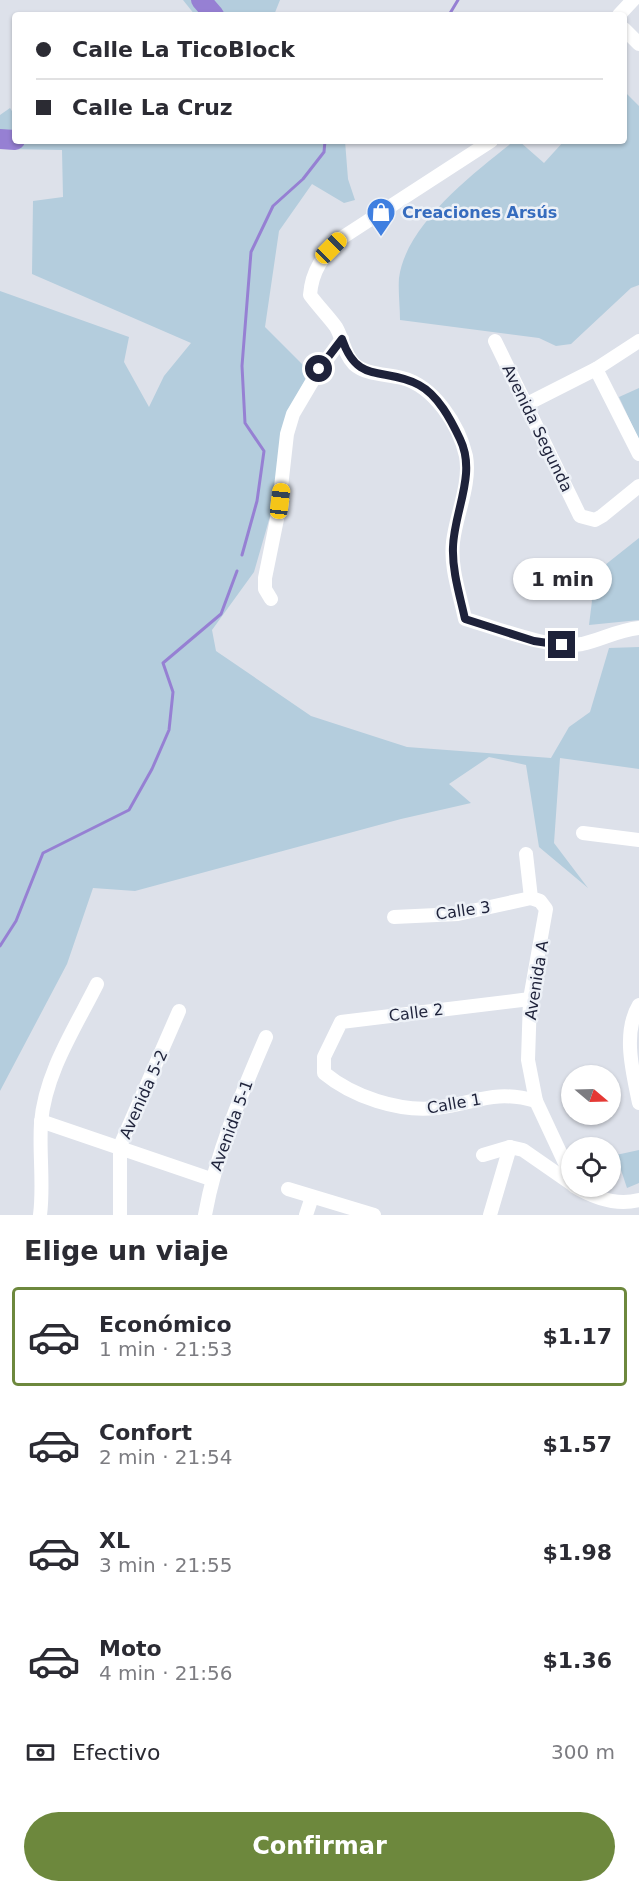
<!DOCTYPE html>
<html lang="es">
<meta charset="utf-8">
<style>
body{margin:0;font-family:"DejaVu Sans",sans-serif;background:#f2f2f3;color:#2b2b33;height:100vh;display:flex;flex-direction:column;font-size:22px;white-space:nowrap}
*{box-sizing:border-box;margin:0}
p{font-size:20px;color:#7c7c81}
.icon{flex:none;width:33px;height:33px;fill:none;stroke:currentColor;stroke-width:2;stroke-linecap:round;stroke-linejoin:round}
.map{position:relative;height:1215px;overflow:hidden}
.sheet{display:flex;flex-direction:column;background:#fff;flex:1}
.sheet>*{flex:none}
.hud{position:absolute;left:12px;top:12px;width:615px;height:132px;border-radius:6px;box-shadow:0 2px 4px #0004;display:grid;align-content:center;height:132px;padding:0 24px;background:#fff}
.needle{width:39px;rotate:109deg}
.tools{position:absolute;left:561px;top:1065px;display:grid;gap:12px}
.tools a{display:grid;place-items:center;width:60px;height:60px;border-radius:50%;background:#fff;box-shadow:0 2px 4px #0004;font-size:30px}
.end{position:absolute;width:27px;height:27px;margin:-14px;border:8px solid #1e223a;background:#fff;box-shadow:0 0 0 3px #fff}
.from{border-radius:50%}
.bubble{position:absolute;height:42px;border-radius:21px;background:#fff;box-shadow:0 2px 4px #0004;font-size:20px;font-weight:700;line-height:42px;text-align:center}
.car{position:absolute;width:18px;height:36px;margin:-18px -9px;border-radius:8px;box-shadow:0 0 4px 2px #0007;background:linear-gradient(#f5c518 24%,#345 0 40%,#f5c518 0 76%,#345 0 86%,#f5c518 0)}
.hud b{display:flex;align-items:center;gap:21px;height:57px;font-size:22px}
.hud b+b{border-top:2px solid #e1e1e2}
.hud i{width:15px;height:15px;background:#2b2b33}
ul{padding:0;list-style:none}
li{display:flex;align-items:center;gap:18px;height:99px;margin:0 12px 9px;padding:0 12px;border:3px solid transparent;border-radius:6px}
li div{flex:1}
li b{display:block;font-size:22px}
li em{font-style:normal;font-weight:700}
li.active{border-color:#6d883d}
li>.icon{width:54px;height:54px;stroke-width:1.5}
h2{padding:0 24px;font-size:27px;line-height:72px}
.pay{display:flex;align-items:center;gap:15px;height:66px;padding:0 24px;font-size:22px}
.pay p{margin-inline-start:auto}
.primary-button{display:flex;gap:12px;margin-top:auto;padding:12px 24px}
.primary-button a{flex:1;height:69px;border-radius:36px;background:#6d883d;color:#fff;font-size:24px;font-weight:700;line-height:69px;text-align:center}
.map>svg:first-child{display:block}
.green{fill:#b4cddd}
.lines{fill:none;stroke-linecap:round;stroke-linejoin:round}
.stream{stroke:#9680d3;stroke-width:3}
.river{stroke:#9680d3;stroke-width:20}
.minor{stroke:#fff;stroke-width:14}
.route{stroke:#1e223a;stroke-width:8}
.labels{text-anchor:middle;stroke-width:5;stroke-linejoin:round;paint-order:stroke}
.shop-label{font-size:16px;font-weight:bold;fill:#366cbe;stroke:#edf1f7;text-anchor:start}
.street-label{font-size:16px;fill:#1e223a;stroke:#edf1f7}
</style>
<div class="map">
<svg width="639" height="1215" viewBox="0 0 639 1215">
<rect width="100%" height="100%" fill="#dde1ea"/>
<g class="green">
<path d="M183 0H280L274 15H195Z"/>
<path d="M624 91 639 106V285L631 288 571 344 556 346 539 338 400 320C400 306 398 291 399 278 406 224 474 173 514 141H519L544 163 564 141H624Z"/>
<path d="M10 108 15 116V141H345L348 179 355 200 344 203 312 184 279 231 265 327 310 372 287 412 273 506 254 572 212 630 216 651 311 716 407 747 551 758 569 727 590 712 609 648 639 647V769L560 758 554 843 588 888 539 847 526 765 489 757 449 784 471 803 401 819 135 891 93 888 67 964 0 1091V291L129 337 124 362 149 407 164 376 191 343 32 274 33 201 63 197 62 150 5 149 0 143V115Z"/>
<path d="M639 388V440L619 397Z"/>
<path d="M639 538V620L589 625 592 601 587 591 576 588Z"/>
<path d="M639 1150V1183L627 1188 616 1155Z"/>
</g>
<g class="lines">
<g class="stream">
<path d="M449 15 458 0"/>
<path d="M242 555 257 501 264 451 245 423 242 366 251 252 273 206 303 179 324 152 325 141"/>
<path d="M0 946 16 921 43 853 129 810 152 769 169 730 173 692 163 663 221 614 237 571"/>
</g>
<g class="river">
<path d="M201 0 214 15"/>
<path d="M0 139 15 140"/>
</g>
<g class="minor">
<path d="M619 15 633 0"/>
<path d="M624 29 639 44"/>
<path d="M491 141 340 239C323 256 312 270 310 295 318 306 328 316 336 327 343 339 344 354 354 364 366 375 387 374 402 378 434 386 459 425 466 456 471 484 456 515 453 542 450 568 460 594 465 619 498 628 549 650 582 644 601 640 618 630 639 628"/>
<path d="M495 341 580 516 595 520 602 516 639 486"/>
<path d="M596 369 639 454"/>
<path d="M527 404 596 369 639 341"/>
<path d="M271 599 265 589V578L278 514 287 434 293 414 319 370 342 339"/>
<path d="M583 833 639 840"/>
<path d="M526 854 531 898 540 901 546 909 530 999 528 1060 536 1101 572 1178"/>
<path d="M394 917 458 914 531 898"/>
<path d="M530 999 341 1022 324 1057V1073C353 1097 399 1112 436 1108 476 1103 494 1089 536 1101"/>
<path d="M639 1005C622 1033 633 1073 639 1103"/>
<path d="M41 1121 211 1179"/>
<path d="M483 1155 510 1147 523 1150 572 1184"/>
<path d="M574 1186C594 1198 616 1206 639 1200"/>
<path d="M288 1189 374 1215"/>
<path d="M40 1215C44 1185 39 1154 41 1123 45 1073 75 1028 97 984"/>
<path d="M120 1215V1146L179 1011"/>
<path d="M205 1215C216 1153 241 1095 266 1037"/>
<path d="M306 1215 312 1197"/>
<path d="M490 1215 510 1147"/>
</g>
</g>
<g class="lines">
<path class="route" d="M319 369 342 339C358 386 384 366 419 385 438 395 451 420 460 439 477 474 454 511 453 547 452 571 460 596 465 619L534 641 562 645"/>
</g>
<defs>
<g id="shop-pin" transform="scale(1.5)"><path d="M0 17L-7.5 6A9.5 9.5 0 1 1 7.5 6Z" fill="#3f7fe0" stroke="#edf1f7"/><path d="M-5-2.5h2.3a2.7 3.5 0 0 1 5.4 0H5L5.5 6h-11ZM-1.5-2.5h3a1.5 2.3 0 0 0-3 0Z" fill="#fff"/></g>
</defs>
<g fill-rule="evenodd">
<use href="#shop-pin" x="381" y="212"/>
</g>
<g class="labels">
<g class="shop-label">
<text x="402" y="218">Creaciones Arsús</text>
</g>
<g class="street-label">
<text transform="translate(538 428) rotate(64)" y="6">Avenida Segunda</text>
<text transform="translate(463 910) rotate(-8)" y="6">Calle 3</text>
<text transform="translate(536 980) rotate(-81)" y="6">Avenida A</text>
<text transform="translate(416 1012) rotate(-7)" y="6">Calle 2</text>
<text transform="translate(143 1094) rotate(-66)" y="6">Avenida 5-2</text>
<text transform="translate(454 1103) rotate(-10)" y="6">Calle 1</text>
<text transform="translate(231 1125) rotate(-70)" y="6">Avenida 5-1</text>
</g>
</g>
</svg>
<div class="tools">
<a><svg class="needle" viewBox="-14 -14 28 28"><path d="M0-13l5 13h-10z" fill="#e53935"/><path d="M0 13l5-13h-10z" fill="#7c7c81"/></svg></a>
<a><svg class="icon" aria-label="locate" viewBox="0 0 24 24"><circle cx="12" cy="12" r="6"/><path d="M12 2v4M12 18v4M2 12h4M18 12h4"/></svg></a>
</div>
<i class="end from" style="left:319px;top:369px"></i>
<i class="end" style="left:562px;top:645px"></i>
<div class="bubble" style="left:513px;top:558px;width:99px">1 min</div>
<i class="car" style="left:331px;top:248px;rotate:45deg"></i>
<i class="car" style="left:280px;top:501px;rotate:7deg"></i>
<div class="hud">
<b><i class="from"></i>Calle La TicoBlock</b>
<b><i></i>Calle La Cruz</b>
</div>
</div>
<section class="sheet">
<h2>Elige un viaje</h2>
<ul>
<li class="active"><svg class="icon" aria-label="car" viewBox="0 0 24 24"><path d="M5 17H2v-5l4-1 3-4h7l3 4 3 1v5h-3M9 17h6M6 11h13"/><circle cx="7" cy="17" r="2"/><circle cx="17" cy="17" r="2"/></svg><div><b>Económico</b><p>1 min · 21:53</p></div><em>$1.17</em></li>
<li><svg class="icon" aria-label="car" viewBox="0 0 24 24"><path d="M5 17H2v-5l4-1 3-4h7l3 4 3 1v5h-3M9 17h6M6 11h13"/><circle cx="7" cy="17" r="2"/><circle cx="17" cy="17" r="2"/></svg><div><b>Confort</b><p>2 min · 21:54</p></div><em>$1.57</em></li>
<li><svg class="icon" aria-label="car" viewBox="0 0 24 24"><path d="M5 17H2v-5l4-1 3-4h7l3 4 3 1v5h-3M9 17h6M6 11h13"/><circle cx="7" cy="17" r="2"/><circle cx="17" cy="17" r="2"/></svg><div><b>XL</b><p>3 min · 21:55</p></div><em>$1.98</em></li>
<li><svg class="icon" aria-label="car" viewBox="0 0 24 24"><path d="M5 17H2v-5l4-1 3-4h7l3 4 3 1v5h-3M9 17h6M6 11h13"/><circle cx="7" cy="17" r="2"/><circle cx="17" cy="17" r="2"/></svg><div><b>Moto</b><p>4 min · 21:56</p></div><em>$1.36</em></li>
</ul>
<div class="pay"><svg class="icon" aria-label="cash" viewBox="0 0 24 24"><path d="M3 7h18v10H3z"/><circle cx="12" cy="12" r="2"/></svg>Efectivo<p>300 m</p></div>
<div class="primary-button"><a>Confirmar</a></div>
</section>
